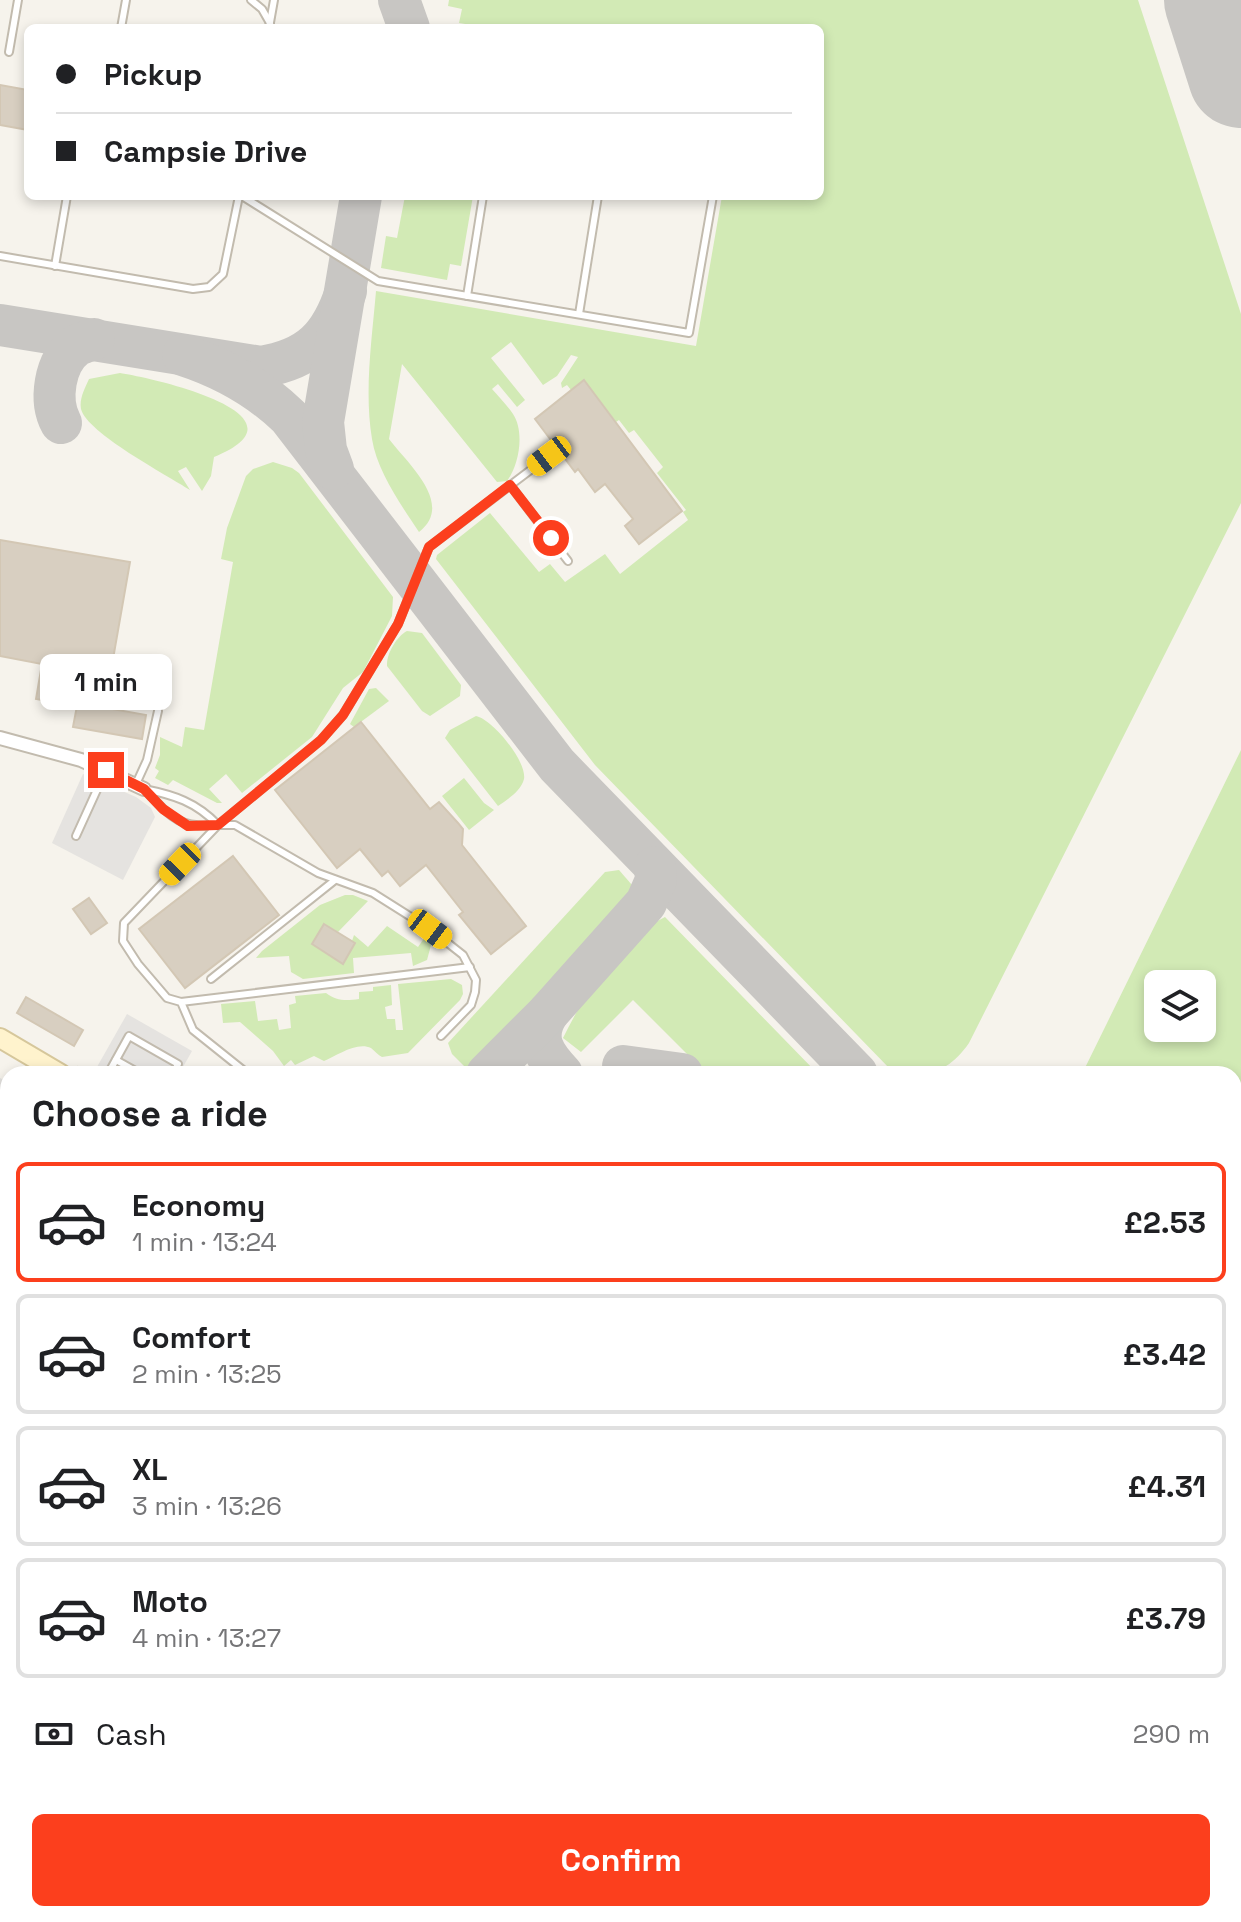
<!DOCTYPE html>
<meta charset="utf-8">
<style>
body{margin:0;font-family:"Space Grotesk",sans-serif;background:#f6f6f6;color:#202124;height:100vh;display:flex;flex-direction:column;font-size:30px;white-space:nowrap}
*{box-sizing:border-box;margin:0}
p{font-size:26px;color:#757577}
.icon{flex:none;width:44px;height:44px;fill:none;stroke:currentColor;stroke-width:2;stroke-linecap:round;stroke-linejoin:round}
.map{position:relative;flex:1;overflow:hidden}
.sheet{position:absolute;left:0px;top:1066px;width:1242px;height:856px;display:flex;flex-direction:column;background:#fff;border-radius:24px 24px 0 0;box-shadow:0 4px 12px #0003}
.sheet>*{flex:none}
.top-card{position:absolute;left:24px;top:24px;width:800px;height:176px;border-radius:12px;box-shadow:0 4px 12px #0003;display:grid;align-content:center;height:176px;padding:0 32px;background:#fff}
.tools{position:absolute;left:1144px;top:970px;display:grid;gap:16px}
.tools a{display:grid;place-items:center;width:72px;height:72px;border-radius:12px;background:#fff;box-shadow:0 4px 12px #0003;font-size:40px}
.end{position:absolute;width:36px;height:36px;margin:-18px;border:10px solid #fc3f1d;background:#fff;box-shadow:0 0 0 4px #fff}
.from{border-radius:50%}
.bubble{position:absolute;height:56px;border-radius:12px;background:#fff;box-shadow:0 4px 12px #0003;font-size:26px;font-weight:800;line-height:56px;text-align:center}
.car{position:absolute;width:24px;height:48px;margin:-24px -12px;border-radius:10px;box-shadow:0 0 6px 2px #0007;background:linear-gradient(#f5c518 24%,#345 0 40%,#f5c518 0 76%,#345 0 86%,#f5c518 0)}
.top-card b{display:flex;align-items:center;gap:28px;height:76px;font-size:30px}
.top-card b+b{border-top:2px solid #e0e0e0}
.top-card i{width:20px;height:20px;background:#202124}
ul{padding:0;list-style:none}
li{display:flex;align-items:center;gap:24px;height:120px;margin:0 16px 12px;padding:0 16px;border:4px solid #e0e0e0;border-radius:12px}
li div{flex:1}
li b{display:block;font-size:30px}
li em{font-style:normal;font-weight:800}
li.on{border-color:#fc3f1d}
li>.icon{width:72px;height:72px;stroke-width:1.5}
h2{padding:0 32px;font-size:36px;line-height:96px}
.pay{display:flex;align-items:center;gap:20px;height:88px;padding:0 32px;font-size:30px}
.pay p{margin-inline-start:auto}
.cta{display:flex;gap:16px;margin-top:auto;padding:16px 32px}
.cta a{flex:1;height:92px;border-radius:12px;background:#fc3f1d;color:#fff;font-size:32px;font-weight:800;line-height:92px;text-align:center}
.map>svg:first-child{display:block}
.green{fill:#d2eab5;fill-rule:evenodd}
.parking{fill:#e5e3e0}
.lines{fill:none;stroke-linecap:round;stroke-linejoin:round}
.taxiway{stroke:#c8c6c3;stroke-width:42}
.runway{stroke:#c8c6c3;stroke-width:106}
.building{fill:#d8cfc1;stroke:#d3c7b4;stroke-width:2}
.lane-casing{stroke:#c2bbae;stroke-width:10}
.street-casing{stroke:#c2bbae;stroke-width:16}
.secondary-casing{stroke:#d6c79b;stroke-width:22}
.path{stroke:#c4b79f;stroke-width:3;stroke-dasharray:4 4;stroke-linecap:butt}
.lane{stroke:#fff;stroke-width:6}
.street{stroke:#fff;stroke-width:12}
.secondary{stroke:#fff3cd;stroke-width:18}
.route{stroke:#fc3f1d;stroke-width:10}
</style>
<div class="map">
<svg width="1241" height="1922" viewBox="0 0 1241 1922">
<rect width="100%" height="100%" fill="#f6f3ec"/>
<g class="green">
<path d="M449 0H1138L1241 314V503L969 1043C955 1063 940 1074 915 1074 905 1074 898 1075 890 1069L595 765 436 559 437 555 490 513 539 572 550 564 565 582 605 554 620 574 688 520 683 512 686 510 657 473 663 467 634 430 629 433 619 420 616 422 584 380 571 390 567 385 562 388 561 383 578 357 571 355 557 376 543 385 511 342 491 358 525 400 517 407 498 384 492 389C499 397 507 405 513 414 525 432 519 465 507 481L497 482 402 364 389 439C408 464 455 504 419 532 401 505 377 471 372 439 364 391 372 339 376 291L696 346 722 196H820V28H490L459 23 462 9 448 6Z"/>
<path d="M405 196H473L461 266 450 264 447 280 381 268 386 236 397 238Z"/>
<path d="M120 373C153 378 317 415 214 457L211 476 202 491 186 467 178 471 190 490C167 475 87 433 81 409 79 399 85 388 89 379Z"/>
<path d="M273 462 292 468 299 473 393 597 392 616 363 672 343 688 312 737 242 793 226 774 209 789 222 803H217L173 780 168 785 155 778 159 771 155 768 160 755V737L182 747 185 727 204 730 233 562 221 559 227 528 246 476 253 469Z"/>
<path d="M407 631 422 633 461 685 460 696 430 716 422 711 387 666C386 654 397 636 407 631Z"/>
<path d="M376 688 389 701 354 727 350 724 369 689Z"/>
<path d="M476 716C492 719 527 761 524 779 521 791 508 799 498 806L445 738 450 730Z"/>
<path d="M1241 750V1448L1234 1441V1074H1082ZM1158 984H1202V1028H1158Z"/>
<path d="M464 778 484 803 494 810 469 830 442 796Z"/>
<path d="M619 870 632 885 624 906 477 1071 468 1070 452 1054 448 1043 605 872Z"/>
<path d="M345 895H353L368 901 338 932 324 924 312 944 343 963 355 944 352 941 354 935 368 947 387 926 418 947 425 937 431 945 427 960 413 966 411 953 353 958 354 973 303 979 291 972 289 956 256 958 262 951 320 905Z"/>
<path d="M665 917 818 1074H707L633 1000 581 1052 563 1038C586 992 617 940 665 917Z"/>
<path d="M451 979 462 985 463 994 460 1000 408 1053 382 1057C378 1055 375 1051 371 1048 357 1041 336 1056 324 1061L314 1056 295 1065 291 1060 284 1066 273 1051 240 1022 223 1023 221 1004 255 1001 258 1021 277 1019 279 1030 291 1028 289 1005 296 1003 295 996 326 993C336 1001 346 1001 359 999V992L373 991V987L391 985 392 1005 385 1007 387 1019H395L396 1030H403L398 984Z"/>
<path d="M1234 1524 1241 1533V1685L1234 1686Z"/>
<path d="M1241 1698V1817L1234 1816V1699Z"/>
<path d="M1241 1907V1922H1039L1035 1914H1194L1197 1921 1218 1914H1234V1909Z"/>
</g>
<g class="parking">
<path d="M83 774 136 797 151 808 155 817 123 880 52 843Z"/>
<path d="M127 1014 192 1051 179 1074H108L97 1067Z"/>
<path d="M0 1078 8 1083V1799L0 1771Z"/>
<path d="M94 1914H202L194 1922H102Z"/>
</g>
<g class="lines">
<g class="taxiway">
<path d="M399 0 409 28"/>
<path d="M1212 0 1228 36"/>
<path d="M0 325 261 367C310 359 331 337 346 291"/>
<path d="M183 355C223 368 258 387 289 417L557 765 857 1074"/>
<path d="M61 423C49 401 54 362 76 346 81 343 89 341 94 339"/>
<path d="M333 469 326 450 323 422 361 196"/>
<path d="M548 1013C532 1038 544 1055 562 1074"/>
<path d="M623 1066 682 1074"/>
<path d="M487 1074 548 1013 646 903 656 880 655 867"/>
<path d="M1234 1477 1241 1485"/>
</g>
<path class="runway" d="M1217 0 1241 75"/>
</g>
<g class="building">
<path d="M0 85 28 90V130L0 125Z"/>
<path d="M584 380 682 511 639 544 625 526 633 519 605 484 595 492 578 469 575 472 535 419Z"/>
<path d="M0 540 130 562 110 676 106 675 101 707 146 715 142 739 73 727 77 706 36 699 42 664 0 656Z"/>
<path d="M361 722 430 809 439 802 458 823 463 829 462 845 526 926 491 954 459 915 463 912 426 865 400 886 388 871 382 876 360 849 337 868 275 790Z"/>
<path d="M233 856 279 915 185 988 139 929Z"/>
<path d="M89 898 107 923 91 934 73 909Z"/>
<path d="M324 924 355 943 343 964 312 944Z"/>
<path d="M26 997 83 1030 74 1046 17 1013Z"/>
</g>
<g class="lines">
<g class="lane-casing">
<g id="lane">
<path d="M251 0 262 9 270 23"/>
<path d="M121 28 126 0"/>
<path d="M269 28 274 0"/>
<path d="M9 52 18 0"/>
<path d="M242 196 378 281 689 333 713 196"/>
<path d="M0 256 193 289 209 287 223 274 239 196"/>
<path d="M55 266 67 196"/>
<path d="M467 296 483 196"/>
<path d="M579 314 598 196"/>
<path d="M510 485 568 561"/>
<path d="M136 784 147 760 158 711"/>
<path d="M144 789C174 795 196 802 218 825 178 829 170 816 144 789Z"/>
<path d="M218 825H235L318 873 373 893 430 929 463 955 476 980 475 992 471 1005 441 1036"/>
<path d="M76 836 106 770"/>
<path d="M211 979 335 880"/>
<path d="M181 1002 470 967"/>
<path d="M116 1060 141 1074"/>
<path d="M108 1074 129 1036 178 1064 173 1074"/>
<path d="M248 1074 193 1030 181 1002 167 998 138 964 123 941 124 923 218 825 321 740 343 715 398 624 429 547 549 456"/>
<path d="M1234 1693 1241 1692"/>
<path d="M992 1914 997 1922"/>
<path d="M1028 1914 1032 1922"/>
<path d="M866 1922 886 1914"/>
</g>
</g>
<g class="street-casing">
<path id="street" d="M0 738 81 760 144 789"/>
</g>
<g class="secondary-casing">
<g id="secondary">
<path d="M0 1038 61 1074"/>
<path d="M630 1922 636 1914"/>
</g>
</g>
<path class="path" d="M77 1067 90 1074"/>
<use href="#lane" class="lane"/>
<use href="#street" class="street"/>
<use href="#secondary" class="secondary"/>
</g>
<g class="lines">
<path class="route" d="M106 770 144 789 163 809 188 826 218 825 321 740 343 715 398 624 429 547 510 485 551 538"/>
</g>
</svg>
<div class="tools">
<a><svg class="icon" aria-label="layers" viewBox="0 0 24 24"><path d="M12 4l9 5-9 5-9-5zM3 14l9 5 9-5"/></svg></a>
</div>
<i class="end from" style="left:551px;top:538px"></i>
<i class="end" style="left:106px;top:770px"></i>
<div class="bubble" style="left:40px;top:654px;width:132px">1 min</div>
<i class="car" style="left:549px;top:456px;rotate:233deg"></i>
<i class="car" style="left:180px;top:864px;rotate:224deg"></i>
<i class="car" style="left:430px;top:929px;rotate:127deg"></i>
<div class="top-card">
<b><i class="from"></i>Pickup</b>
<b><i></i>Campsie Drive</b>
</div>
<section class="sheet">
<h2>Choose a ride</h2>
<ul>
<li class="on"><svg class="icon" aria-label="car" viewBox="0 0 24 24"><path d="M5 17H2v-5l4-1 3-4h7l3 4 3 1v5h-3M9 17h6M6 11h13"/><circle cx="7" cy="17" r="2"/><circle cx="17" cy="17" r="2"/></svg><div><b>Economy</b><p>1 min · 13:24</p></div><em>£2.53</em></li>
<li><svg class="icon" aria-label="car" viewBox="0 0 24 24"><path d="M5 17H2v-5l4-1 3-4h7l3 4 3 1v5h-3M9 17h6M6 11h13"/><circle cx="7" cy="17" r="2"/><circle cx="17" cy="17" r="2"/></svg><div><b>Comfort</b><p>2 min · 13:25</p></div><em>£3.42</em></li>
<li><svg class="icon" aria-label="car" viewBox="0 0 24 24"><path d="M5 17H2v-5l4-1 3-4h7l3 4 3 1v5h-3M9 17h6M6 11h13"/><circle cx="7" cy="17" r="2"/><circle cx="17" cy="17" r="2"/></svg><div><b>XL</b><p>3 min · 13:26</p></div><em>£4.31</em></li>
<li><svg class="icon" aria-label="car" viewBox="0 0 24 24"><path d="M5 17H2v-5l4-1 3-4h7l3 4 3 1v5h-3M9 17h6M6 11h13"/><circle cx="7" cy="17" r="2"/><circle cx="17" cy="17" r="2"/></svg><div><b>Moto</b><p>4 min · 13:27</p></div><em>£3.79</em></li>
</ul>
<div class="pay"><svg class="icon" aria-label="cash" viewBox="0 0 24 24"><path d="M3 7h18v10H3z"/><circle cx="12" cy="12" r="2"/></svg>Cash<p>290 m</p></div>
<div class="cta"><a>Confirm</a></div>
</section>
</div>
